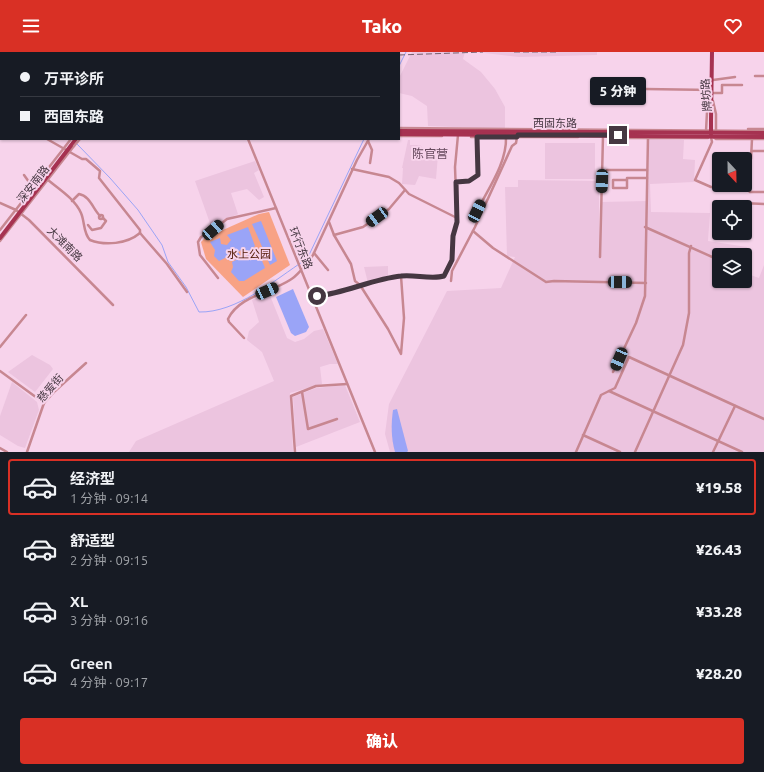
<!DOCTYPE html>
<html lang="zh">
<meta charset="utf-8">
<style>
body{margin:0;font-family:Ubuntu,"Noto Sans SC",sans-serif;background:#20242c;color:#f1f3f6;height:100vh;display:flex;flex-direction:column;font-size:15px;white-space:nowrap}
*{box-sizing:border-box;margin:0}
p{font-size:13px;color:#9ea1a6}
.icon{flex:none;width:22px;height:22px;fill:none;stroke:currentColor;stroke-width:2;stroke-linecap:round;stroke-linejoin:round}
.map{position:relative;height:400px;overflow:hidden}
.sheet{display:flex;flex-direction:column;background:#171b24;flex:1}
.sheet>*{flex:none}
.top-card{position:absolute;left:0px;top:0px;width:400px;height:88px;box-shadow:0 1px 3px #0004;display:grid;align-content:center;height:88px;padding:0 20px;background:#171b24}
.needle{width:26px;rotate:158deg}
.controls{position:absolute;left:712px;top:100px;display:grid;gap:8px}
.controls a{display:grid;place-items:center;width:40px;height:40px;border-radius:4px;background:#171b24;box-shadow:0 1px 3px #0004;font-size:20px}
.end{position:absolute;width:18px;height:18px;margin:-9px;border:5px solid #453741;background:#fff;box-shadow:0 0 0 2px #fff}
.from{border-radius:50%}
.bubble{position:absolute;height:28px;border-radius:4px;background:#171b24;box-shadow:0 1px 3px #0004;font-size:13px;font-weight:800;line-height:28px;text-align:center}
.car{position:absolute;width:12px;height:24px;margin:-12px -6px;border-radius:5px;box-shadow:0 0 3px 1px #0007;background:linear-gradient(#222 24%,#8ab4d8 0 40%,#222 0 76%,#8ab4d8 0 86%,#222 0)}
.top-card b{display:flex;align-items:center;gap:14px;height:38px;font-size:15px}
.top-card b+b{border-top:1px solid #363941}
.top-card i{width:10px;height:10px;background:#f1f3f6}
ul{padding:7px 0 0;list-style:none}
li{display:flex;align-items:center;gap:12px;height:56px;margin:0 8px 6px;padding:0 12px;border:2px solid transparent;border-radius:4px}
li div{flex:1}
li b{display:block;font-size:15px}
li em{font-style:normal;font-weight:800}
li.on{border-color:#d93025}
li>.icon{width:36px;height:36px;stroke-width:1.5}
.cta{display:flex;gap:8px;margin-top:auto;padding:8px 20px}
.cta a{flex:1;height:46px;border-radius:4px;background:#d93025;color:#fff;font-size:16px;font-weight:800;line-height:46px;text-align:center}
header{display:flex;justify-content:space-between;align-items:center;height:52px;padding:0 20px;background:#d93025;color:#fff;font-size:18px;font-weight:800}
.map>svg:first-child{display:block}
.built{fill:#ecc4df}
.green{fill:#f8a285}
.water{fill:#9aa4f7}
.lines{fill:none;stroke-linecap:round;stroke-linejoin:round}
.stream{stroke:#9aa4f7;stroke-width:1}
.minor{stroke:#c78791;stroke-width:2.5}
.major{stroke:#a63251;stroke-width:4}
.rail{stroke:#74606e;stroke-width:1;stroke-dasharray:6 3;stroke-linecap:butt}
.minor-bridge{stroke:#c78791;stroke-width:2.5}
.major-bridge{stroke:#a63251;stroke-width:4}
.route{stroke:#453741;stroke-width:5}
.labels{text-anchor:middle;stroke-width:4;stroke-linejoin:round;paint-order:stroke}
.street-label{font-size:11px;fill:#453741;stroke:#f7d3eb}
.park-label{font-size:11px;fill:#4f1702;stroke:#f7d3eb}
.neighbourhood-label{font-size:12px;fill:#65485c;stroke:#f7d3eb}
</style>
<header><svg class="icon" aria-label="menu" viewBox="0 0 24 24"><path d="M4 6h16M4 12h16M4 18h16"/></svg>Tako<svg class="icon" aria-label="heart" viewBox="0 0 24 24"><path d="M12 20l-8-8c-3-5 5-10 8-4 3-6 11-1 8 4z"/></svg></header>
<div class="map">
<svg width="764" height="400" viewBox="0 0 764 400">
<rect width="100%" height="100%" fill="#f7d3eb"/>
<g class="built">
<path d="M412 0H465L463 7 481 20 495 37 505 55V77L428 74 427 54 412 44 399 41V26Z"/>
<path d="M476 0H597V3L519 5Z"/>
<path d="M649 87 684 88 683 107 695 108 694 130 650 132 651 160 710 161 708 189 747 195 745 203H719V229H745V221L759 226 764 213V400H390L385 382 389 352 447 239 501 236 515 205 507 204 505 135H518V128L599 129V191L601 150 648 149Z"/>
<path d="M408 88H410V93H420L423 96V100L438 103 436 127 419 124 415 133 402 132 403 116H402Z"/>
<rect x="545" y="91" width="50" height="36"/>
<path d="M255 109 259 118 254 121 264 145 259 148 247 137 231 141 238 162 211 174 195 129Z"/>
<path d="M388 214V225L368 231 364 215Z"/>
<path d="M269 241 287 286 295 290 304 287 314 279 323 277 338 312H330L320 315 322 332 290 341 293 400H129L136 389 274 329 262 300 247 288 249 279 259 270 252 248Z"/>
<path d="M32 303 50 313 53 317 35 340 8 320Z"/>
<path d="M12 330 37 350 39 358 25 396 18 394 0 383V364Z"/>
<path d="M345 333 360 370 296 395 293 345 316 336Z"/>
</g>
<path class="green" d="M269 160 290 213 243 245 206 207 201 190 205 186 259 162Z"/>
<g class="water">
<path d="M261 169 277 209 270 213 252 172Z"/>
<path d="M248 175 255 194 253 196 256 203 248 204 243 197 238 200 240 203 237 207 230 209 227 205 219 209 214 204 215 198 210 190 220 186 221 192 227 193 231 188 227 183Z"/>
<path d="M260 204 265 216 244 229H239L231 220 233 215 232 210 240 206 243 208C249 204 255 207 260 204Z"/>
<path d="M293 237 309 275 306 280 295 284 291 281 276 245Z"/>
<path d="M397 357 408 399 407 400H395C391 386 391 372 393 358Z"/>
</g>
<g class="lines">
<g class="stream">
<path d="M399 14 406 0"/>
<path d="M0 52 1 53"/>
<path d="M77 92 110 126 138 158 162 193 168 210 186 235 199 260C236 261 275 228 305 208L309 203 364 87"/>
</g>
<g class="minor">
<path d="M755 24H764"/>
<path d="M713 28 735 25"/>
<path d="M645 37 712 38"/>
<path d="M713 41H722V33H742"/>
<path d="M713 49 716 62V80"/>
<path d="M0 69H1"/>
<path d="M399 76 764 79"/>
<path d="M748 77H764"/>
<path d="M706 79 707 60 710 52"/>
<path d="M399 84H442"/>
<path d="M471 85H578"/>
<path d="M711 85 712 90 695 128 711 135H745"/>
<path d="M713 85 716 87H764"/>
<path d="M623 86H708"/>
<path d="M47 87 82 107H86L100 119 99 126 140 178V181C127 192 105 194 90 188 83 181 85 170 81 161 75 147 59 137 48 128"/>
<path d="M248 87 375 400"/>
<path d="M752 87 751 107H746L745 135 750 140H764"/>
<path d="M368 89 372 98 370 111"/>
<path d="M752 99H764"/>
<path d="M352 117 389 125 399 131 409 142 457 166"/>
<path d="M607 118H647"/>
<path d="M24 123 34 137"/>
<path d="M627 128H613V136H627V126H647"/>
<path d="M456 130 469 129 478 123 477 85"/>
<path d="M72 149 79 142C90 144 93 157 100 164"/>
<path d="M0 151 16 158 29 168 113 253"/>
<path d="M742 151 764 152"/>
<path d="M477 159C488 137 507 111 506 85"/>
<circle cx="101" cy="165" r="2"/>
<path d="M329 170 334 183"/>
<path d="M88 173 92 178 101 176 106 169 103 166"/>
<path d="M645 175 719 208"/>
<path d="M0 178 71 87"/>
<path d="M473 179 493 196 546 230 554 229 646 231"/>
<path d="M140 181 167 212 187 240"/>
<path d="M0 189 74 94"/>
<path d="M314 201 328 218"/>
<path d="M600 205 603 84"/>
<path d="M401 224 404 266 401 302 388 277 360 233 355 229 351 212 334 183 363 175 389 157 405 138"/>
<path d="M218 226 200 203 198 190 201 185 213 178 227 167 276 156"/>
<path d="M451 229 452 219 475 175 512 94 516 91 517 85"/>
<path d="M312 244C344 243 372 225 403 224 416 223 432 228 444 224L452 208 453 186 457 170 455 115 458 83"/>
<path d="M244 286 229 270 228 267C239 244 270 241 290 228 297 224 308 210 313 203L357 108 369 87"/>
<path d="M0 295 26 263"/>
<path d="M0 319 44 351"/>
<path d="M613 320 636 271 645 244 648 85"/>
<path d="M609 339 742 400"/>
<path d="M302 340 308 377 337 367"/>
<path d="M583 383 620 400"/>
<path d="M0 396 7 400"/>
<path d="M27 400 44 351 55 339 86 311"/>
<path d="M295 400 291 344 316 334 347 332"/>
<path d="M576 400 601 343 615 336 629 305 764 367"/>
<path d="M635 400 683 293 689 261V201L691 194"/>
<path d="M713 400 735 354"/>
</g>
<g class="major">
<path d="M37 0 38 1"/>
<path d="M80 1H82"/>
<path d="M96 1V0"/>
<path d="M0 26H1"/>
<path d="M0 30 1 31"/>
<path d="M399 79 764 81"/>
<path d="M399 82 764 85"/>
<path d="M711 82V68"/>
<path d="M0 186 76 87"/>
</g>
<g class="rail">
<path d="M514 0H557"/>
<path d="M319 1 328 0"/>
<path d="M331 1 339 0"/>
<path d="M390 1 399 0"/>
<path d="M399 3 483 0"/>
<path d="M0 12H1"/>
<path d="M0 20H1"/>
</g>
<path class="minor-bridge" d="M74 94 80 87"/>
<path class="major-bridge" d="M711 68 712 0"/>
</g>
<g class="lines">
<path class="route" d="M317 244C346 241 372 227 401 224 414 222 431 228 444 224L452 208 453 184 457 170 456 130 469 129 478 123 477 85H517L518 83H618"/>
</g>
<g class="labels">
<g class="street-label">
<text transform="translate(706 43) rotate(-94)" y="4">牌坊路</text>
<text x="555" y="75">西固东路</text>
<text transform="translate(33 132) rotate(-52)" y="4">深安南路</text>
<text transform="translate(65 192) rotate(45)" y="4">大滩南路</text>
<text transform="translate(301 196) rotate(68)" y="4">环行东路</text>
<text transform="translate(50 336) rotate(-49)" y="4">慈爱街</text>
</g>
<g class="park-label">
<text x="249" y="206">水上公园</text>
</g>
<g class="neighbourhood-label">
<text x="430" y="106">陈官营</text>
</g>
</g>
</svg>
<div class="controls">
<a><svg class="needle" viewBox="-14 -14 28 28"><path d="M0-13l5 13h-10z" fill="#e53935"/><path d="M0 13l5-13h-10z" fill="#9ea1a6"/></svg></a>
<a><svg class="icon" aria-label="locate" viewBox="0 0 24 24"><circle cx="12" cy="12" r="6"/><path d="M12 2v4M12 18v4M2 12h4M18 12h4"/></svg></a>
<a><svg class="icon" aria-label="layers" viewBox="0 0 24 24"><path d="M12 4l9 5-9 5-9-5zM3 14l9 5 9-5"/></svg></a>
</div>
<i class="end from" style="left:317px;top:244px"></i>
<i class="end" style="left:618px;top:83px"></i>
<div class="bubble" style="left:590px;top:25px;width:56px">5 分钟</div>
<i class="car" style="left:602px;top:129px;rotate:182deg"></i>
<i class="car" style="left:477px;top:159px;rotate:26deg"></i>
<i class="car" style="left:377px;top:165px;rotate:234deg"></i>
<i class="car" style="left:213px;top:178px;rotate:49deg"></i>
<i class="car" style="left:620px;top:230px;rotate:91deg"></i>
<i class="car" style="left:267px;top:239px;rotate:66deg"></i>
<i class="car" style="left:619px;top:307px;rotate:203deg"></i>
<div class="top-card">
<b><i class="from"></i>万平诊所</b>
<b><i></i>西固东路</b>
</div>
</div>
<section class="sheet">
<ul>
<li class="on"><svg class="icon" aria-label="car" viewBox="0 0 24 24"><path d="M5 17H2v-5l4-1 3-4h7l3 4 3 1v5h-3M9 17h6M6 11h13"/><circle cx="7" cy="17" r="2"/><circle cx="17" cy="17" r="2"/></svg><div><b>经济型</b><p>1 分钟 · 09:14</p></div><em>¥19.58</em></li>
<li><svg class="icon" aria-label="car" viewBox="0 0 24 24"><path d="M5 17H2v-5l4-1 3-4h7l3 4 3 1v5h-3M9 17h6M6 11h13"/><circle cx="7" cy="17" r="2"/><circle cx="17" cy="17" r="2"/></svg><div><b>舒适型</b><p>2 分钟 · 09:15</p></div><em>¥26.43</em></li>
<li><svg class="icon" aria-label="car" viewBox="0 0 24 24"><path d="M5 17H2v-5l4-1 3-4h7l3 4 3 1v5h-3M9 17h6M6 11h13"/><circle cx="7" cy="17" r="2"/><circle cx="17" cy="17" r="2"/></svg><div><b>XL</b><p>3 分钟 · 09:16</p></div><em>¥33.28</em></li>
<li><svg class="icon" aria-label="car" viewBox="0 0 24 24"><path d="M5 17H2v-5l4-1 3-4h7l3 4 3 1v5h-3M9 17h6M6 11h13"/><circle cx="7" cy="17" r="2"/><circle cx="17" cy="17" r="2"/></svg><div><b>Green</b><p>4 分钟 · 09:17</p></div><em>¥28.20</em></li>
</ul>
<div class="cta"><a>确认</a></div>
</section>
